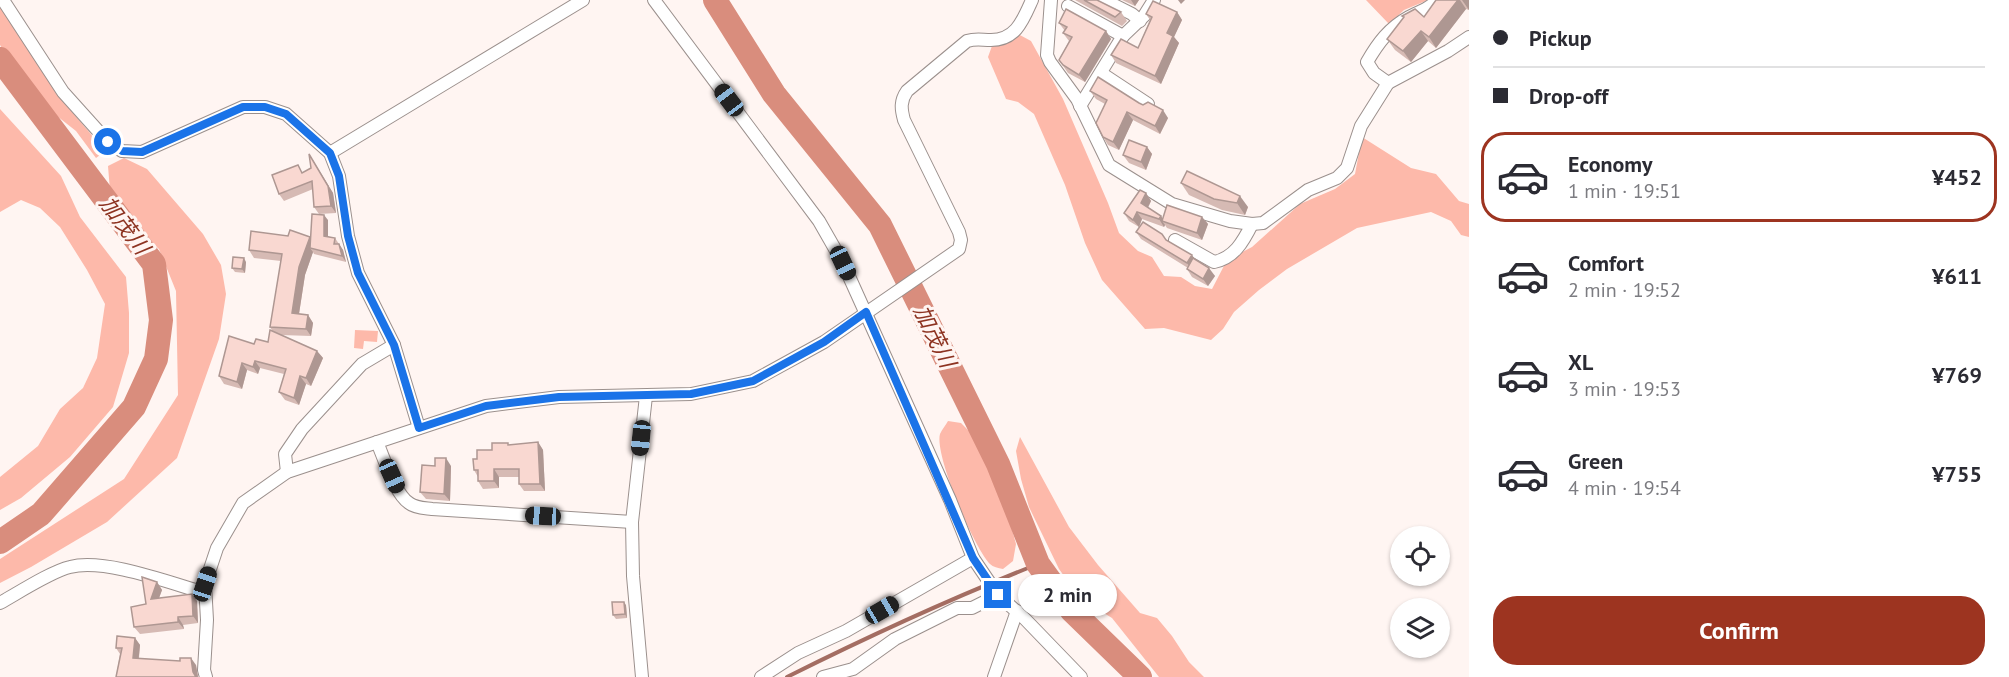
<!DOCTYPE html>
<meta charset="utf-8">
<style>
body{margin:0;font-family:"PT Sans","Noto Sans JP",sans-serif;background:#f7f7f7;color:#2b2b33;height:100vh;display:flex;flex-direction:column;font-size:22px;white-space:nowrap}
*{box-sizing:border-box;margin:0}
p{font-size:20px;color:#7c7c81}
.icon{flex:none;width:33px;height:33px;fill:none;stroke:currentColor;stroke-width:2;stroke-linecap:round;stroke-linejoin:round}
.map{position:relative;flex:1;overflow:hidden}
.drawer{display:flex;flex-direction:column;background:#fff;width:540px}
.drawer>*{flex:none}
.guide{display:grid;align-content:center;height:132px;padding:0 24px;background:#fff}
.controls{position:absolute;left:1390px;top:526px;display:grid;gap:12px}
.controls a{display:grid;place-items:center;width:60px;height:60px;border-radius:50%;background:#fff;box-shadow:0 2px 4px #0004;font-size:30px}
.end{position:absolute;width:27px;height:27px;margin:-14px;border:8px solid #1a73e8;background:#fff;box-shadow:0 0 0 3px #fff}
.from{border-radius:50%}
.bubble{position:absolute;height:42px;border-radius:21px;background:#fff;box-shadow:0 2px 4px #0004;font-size:20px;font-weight:700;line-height:42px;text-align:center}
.car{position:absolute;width:18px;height:36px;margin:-18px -9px;border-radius:8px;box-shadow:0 0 4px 2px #0007;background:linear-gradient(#222 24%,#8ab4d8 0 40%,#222 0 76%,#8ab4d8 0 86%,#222 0)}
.guide b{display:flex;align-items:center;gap:21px;height:57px;font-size:22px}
.guide b+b{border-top:2px solid #e1e1e2}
.guide i{width:15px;height:15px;background:#2b2b33}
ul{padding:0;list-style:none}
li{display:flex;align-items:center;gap:18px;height:90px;margin:0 12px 9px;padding:0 12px;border:3px solid transparent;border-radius:24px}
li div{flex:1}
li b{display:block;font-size:22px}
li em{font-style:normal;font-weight:700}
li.selected{border-color:#9d3420}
li>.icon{width:54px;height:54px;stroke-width:1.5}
.button{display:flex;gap:12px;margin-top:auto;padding:12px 24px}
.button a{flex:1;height:69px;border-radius:24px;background:#9d3420;color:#fff;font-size:24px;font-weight:700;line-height:69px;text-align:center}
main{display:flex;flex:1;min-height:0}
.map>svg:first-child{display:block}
.green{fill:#fdb9aa}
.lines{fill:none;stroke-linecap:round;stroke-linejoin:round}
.stream{stroke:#a46d62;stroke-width:4}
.river{stroke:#d98d7d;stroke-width:24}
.street-casing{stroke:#9b908d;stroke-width:14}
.street{stroke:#fff;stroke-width:12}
.wall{fill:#d6bab4}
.shaded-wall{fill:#ae9792}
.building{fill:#f9d8d1;stroke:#ae9792;stroke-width:1.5}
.route{stroke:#1a73e8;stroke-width:8}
.labels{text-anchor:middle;stroke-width:6;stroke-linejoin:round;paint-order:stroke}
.water-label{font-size:22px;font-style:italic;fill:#8d3321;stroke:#fff5f2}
</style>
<main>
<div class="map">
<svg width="1469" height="677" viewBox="0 0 1469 677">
<rect width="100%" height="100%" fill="#fff5f2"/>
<g class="green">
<path d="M1366 0H1428L1404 10 1389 24Z"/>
<path d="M0 4 56 93 90 133 104 152 96 158 76 131 43 105 5 53 0 45Z"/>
<path d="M1018 34 1031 41 1063 99 1108 203 1119 233 1138 251 1152 257 1164 276 1181 277 1195 286 1212 289 1227 260 1252 247 1300 204 1335 189 1355 174 1362 137 1411 168 1436 174 1459 201 1469 204V237L1461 235 1451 221 1431 212 1357 228 1287 269 1259 290 1234 312 1223 329 1211 340 1164 328 1145 329 1102 280 1085 243 1065 185 1034 114 1018 102 1006 99 988 57 992 46 1008 42Z"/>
<path d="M0 109 61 176 80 217 126 277 129 313V353L113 407 70 457 21 498 0 510V477L38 446 60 409 83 388 97 358 105 304 87 270 60 227 40 208 21 200 0 212Z"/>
<path d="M124 158 147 169 203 234 221 265 226 294 219 339 177 458 107 522 31 567 0 583V559L124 479 178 395 176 291 159 249 127 220 110 191 108 166Z"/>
<path d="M355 330 378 331 377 342 364 341 363 349 354 348Z"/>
<path d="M948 421 961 423 976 438 989 463 1009 519 1016 544 1013 561 1003 569C998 568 993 567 990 564 974 548 934 454 940 434 942 429 946 425 948 421Z"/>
<path d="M1020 437 1069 527 1098 565 1140 613 1157 618 1172 636 1189 662 1204 677H1159L1112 618 1091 605 1075 591 1059 569 1029 507 1021 479 1016 451Z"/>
</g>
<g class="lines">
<path class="stream" d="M787 677C869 636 952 598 1038 564"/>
<g class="river">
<path d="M715 0 774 94 880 225 998 464 1038 564 1072 611 1140 677"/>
<path d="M0 59 154 264 161 320 156 359 134 407 41 514 0 542"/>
</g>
<g class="street-casing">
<g id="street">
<path d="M3 0 63 92 108 142 122 151 142 152 243 107H265L286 114 330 153 339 176 348 236 358 273 394 345 419 428"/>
<path d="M654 0 819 221 843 263 950 500 973 558 998 595 1024 618 1081 677"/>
<path d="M1051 0 1047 55 1050 62 1077 99 1109 165 1172 204 1230 221 1252 224 1263 223 1308 190 1337 178 1347 168 1361 126 1388 83 1374 73 1367 62C1378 43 1389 28 1409 17 1418 12 1430 9 1437 0"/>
<path d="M1104 0 1132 14 1140 21"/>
<path d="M1068 6 1123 36"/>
<path d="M1101 73 1148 104"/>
<path d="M1388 83 1448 51 1469 37"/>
<path d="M1080 106 1123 36 1144 16 1154 0"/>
<path d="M330 153 583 0"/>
<path d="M1175 240 1214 262C1234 258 1243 242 1252 224"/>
<path d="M377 442C384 458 395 494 409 503 415 508 425 508 432 509L632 522"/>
<path d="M287 472 285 454 302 429 362 364 394 345"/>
<path d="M0 603C18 593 52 571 70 567 105 558 170 583 205 593"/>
<path d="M206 677 204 670 207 620 205 584 217 548 243 503 287 472 486 406 559 397 691 394 753 381 824 342 959 249 961 240 959 232 904 120C901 109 900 101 907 91L967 41C976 38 982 40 991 40 1016 40 1023 20 1032 0"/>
<path d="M642 677 633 576 632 522 646 396"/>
<path d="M761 677 798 653 846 631 973 558"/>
<path d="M823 677 853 669 895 639 957 608H972L998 595"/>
<path d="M994 677 1017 611"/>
</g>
</g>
<use href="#street" class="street"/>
</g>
<g class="wall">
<path d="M1075 0H1097L1121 12 1127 21 1122 26Z"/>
<path d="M1122 0H1139L1135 6Z"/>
<path d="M1436 0H1469V10L1466 9 1436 48 1428 41 1411 62 1395 50 1387 39 1404 18 1402 16 1424 17Z"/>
<path d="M1177 12 1182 20 1174 37 1179 43 1161 84 1116 63 1111 55 1138 48 1150 20 1146 14Z"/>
<path d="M1059 23 1106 31 1111 39 1085 82 1068 73 1059 60 1069 41 1063 33 1065 31Z"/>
<path d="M1090 91 1139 103 1168 118 1160 134 1133 120 1119 150 1108 145 1103 137 1105 104 1096 99Z"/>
<path d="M1147 147 1152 154 1146 170 1129 163 1123 155Z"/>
<path d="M309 154 333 193 336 213 319 214 314 207 313 189 284 201 279 194 304 172 311 168Z"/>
<path d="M1181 183 1248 207 1245 215 1222 210 1189 195Z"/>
<path d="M1146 193 1151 201 1148 208 1161 216 1163 219 1202 217 1208 224 1202 240 1167 228 1165 225 1164 227 1142 219 1139 227 1129 221 1124 213Z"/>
<path d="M328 220V237L335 238 343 250 346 262 314 254 313 252 305 275 299 314 308 315 313 323 311 336 281 335 317 351 323 358 311 386 306 384 299 405 285 400 279 392 284 374 260 368 258 374 247 370 242 389 224 384 219 376 254 344 268 342 273 332 270 327 281 261 254 258 249 250 288 236 310 237Z"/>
<path d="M1136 232 1166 240 1195 260 1215 276 1208 286 1192 277 1187 269 1188 268 1141 239Z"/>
<path d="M246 262 245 273 235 272 232 268Z"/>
<path d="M538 442 543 450 545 491H524L519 484V477H499V488L483 489 478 481V477L474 470 477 459 492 450 509 445Z"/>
<path d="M435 466H451L450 501 426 499 420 492Z"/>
<path d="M157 582 162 590 159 598 197 601 198 623 183 625 184 629 140 634 134 627Z"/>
<path d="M626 605 627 618 616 619 613 615Z"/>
<path d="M135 638 140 645 139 658 196 665 198 677H116L120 654 116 648Z"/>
</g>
<g class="shaded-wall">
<path d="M1131 0H1139L1135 6Z"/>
<path d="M1178 0H1185L1181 4Z"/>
<path d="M1458 0H1460L1466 9 1436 48 1429 37Z"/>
<path d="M1462 0H1469V10Z"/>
<path d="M1177 12 1182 20 1174 37 1179 43 1161 84 1155 76 1167 33Z"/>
<path d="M1106 31 1111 39 1085 82 1079 75Z"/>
<path d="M1421 31 1428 41 1411 62 1403 51Z"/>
<path d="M1163 110 1168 118 1160 134 1155 126Z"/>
<path d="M1127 112 1133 120 1119 150 1113 142Z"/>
<path d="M1147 147 1152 154 1146 170 1141 162Z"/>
<path d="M309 154 333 193 336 213 331 206Z"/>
<path d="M1146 193 1151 201 1146 211 1141 203Z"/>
<path d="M1240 196 1248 207 1245 215 1237 203Z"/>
<path d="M1137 212 1142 219 1139 227 1133 220Z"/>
<path d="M324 215 328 220V242L324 236Z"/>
<path d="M1161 216 1164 221H1162L1165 225 1164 227 1159 219Z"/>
<path d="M1202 217 1208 224 1202 240 1197 233Z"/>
<path d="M310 237 315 245 310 248 313 252 305 275 298 320 292 313 299 267Z"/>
<path d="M339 244 343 250 346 262 342 256Z"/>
<path d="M1192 255 1197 262 1192 270 1187 263Z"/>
<path d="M244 258 246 262 245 273 242 269Z"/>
<path d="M1209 268 1215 276 1208 286 1203 279Z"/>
<path d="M308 315 313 323 311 336 306 329Z"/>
<path d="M317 351 323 358 311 386 306 378Z"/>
<path d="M255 361 260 368 258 374 253 367Z"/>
<path d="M242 363 247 370 242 389 237 382Z"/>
<path d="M300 376 306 384 299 405 294 398Z"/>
<path d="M538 442 543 450 545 491 540 484Z"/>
<path d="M446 458 451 466 450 501 444 494Z"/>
<path d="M494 469 499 477V488L494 481Z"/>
<path d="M157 582 162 590 156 606 151 599Z"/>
<path d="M192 594 197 601 198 623 193 616Z"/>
<path d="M624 602 626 605 627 618 625 614Z"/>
<path d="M178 617 183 625 184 629 178 622Z"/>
<path d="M135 638 140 645 138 664 133 658Z"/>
<path d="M191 658 196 665 198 677H196L193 672Z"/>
</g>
<g class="building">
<path d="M1084 0H1097L1121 12 1115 17Z"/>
<path d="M1436 0H1458L1429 37 1421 31 1403 51 1387 39 1404 17 1402 16 1415 9 1424 17Z"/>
<path d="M1153 1 1177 12 1167 33 1173 36 1155 76 1111 55 1121 39 1138 48 1152 17 1146 14Z"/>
<path d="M1066 9 1106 31 1079 75 1063 65 1059 60 1072 37 1063 33 1067 27 1059 23Z"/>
<path d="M1098 77 1139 103 1143 105 1148 102 1163 110 1155 126 1127 112 1113 142 1103 137 1096 123 1107 100 1090 91Z"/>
<path d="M1129 140 1147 147 1141 162 1123 155Z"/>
<path d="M309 154 328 186 331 206 314 207 312 181 279 194 272 175 298 165 302 173 311 168Z"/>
<path d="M1187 171 1240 196 1237 203 1214 199 1181 183Z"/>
<path d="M1140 190 1146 193 1141 203 1161 216 1159 219 1137 212 1133 220 1124 213Z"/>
<path d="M1167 205 1202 217 1197 233 1162 221Z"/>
<path d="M312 214 324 215V236L335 238 334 244H339L342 256 310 248Z"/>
<path d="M1143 222 1162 234 1166 240 1192 255 1187 263 1136 232Z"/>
<path d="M290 230 310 237 299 267 292 313 308 315 306 329 270 327 282 254 249 250 251 231 288 236Z"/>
<path d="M233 257 244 258 242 269 232 268Z"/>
<path d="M1193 258 1209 268 1203 279 1187 269Z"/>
<path d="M270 330 317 351 306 378 300 376 294 398 279 392 286 369 255 361 253 367 242 363 237 382 219 376 229 336 254 344 256 339 268 342Z"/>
<path d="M538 442 540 484H519V469H494V481H478V470H474L473 459H477V450H492V443H508V445Z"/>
<path d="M435 458H446L444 494 420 492 422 465 435 466Z"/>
<path d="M142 577 157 582 151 599 192 594 193 616 178 617V622L134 627 131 607 146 604Z"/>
<path d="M612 602H624L625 614 613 615Z"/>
<path d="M117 636 135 638 133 658 180 661V658H191L193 672 196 677H116L122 648H116Z"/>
</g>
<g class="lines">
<path class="route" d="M108 142 122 151 142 152 243 107H265L286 114 330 153 339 176 348 236 358 273 394 345 419 428 486 406 559 397 691 394 753 381 824 342 866 312 973 558 998 595"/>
</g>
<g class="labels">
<g class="water-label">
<text transform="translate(125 225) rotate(53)" y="8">加茂川</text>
<text transform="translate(935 336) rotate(64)" y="8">加茂川</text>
</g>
</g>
</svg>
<div class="controls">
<a><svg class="icon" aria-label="locate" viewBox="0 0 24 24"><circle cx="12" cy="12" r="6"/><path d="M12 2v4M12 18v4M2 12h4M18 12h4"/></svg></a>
<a><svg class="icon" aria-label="layers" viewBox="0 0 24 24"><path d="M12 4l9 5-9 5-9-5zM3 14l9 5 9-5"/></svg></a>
</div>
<i class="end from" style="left:108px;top:142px"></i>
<i class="end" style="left:998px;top:595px"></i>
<div class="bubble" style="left:1018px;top:574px;width:99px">2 min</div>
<i class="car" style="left:729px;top:100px;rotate:323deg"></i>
<i class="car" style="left:843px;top:263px;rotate:155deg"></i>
<i class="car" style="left:641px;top:438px;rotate:186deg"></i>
<i class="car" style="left:392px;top:476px;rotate:156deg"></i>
<i class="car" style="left:543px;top:516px;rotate:273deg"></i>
<i class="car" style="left:205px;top:584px;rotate:18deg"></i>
<i class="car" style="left:882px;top:610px;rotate:60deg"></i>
</div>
<section class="drawer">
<div class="guide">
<b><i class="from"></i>Pickup</b>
<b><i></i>Drop-off</b>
</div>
<ul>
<li class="selected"><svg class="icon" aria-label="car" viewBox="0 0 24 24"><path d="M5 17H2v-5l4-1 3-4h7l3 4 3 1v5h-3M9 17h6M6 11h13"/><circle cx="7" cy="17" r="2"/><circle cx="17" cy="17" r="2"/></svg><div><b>Economy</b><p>1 min · 19:51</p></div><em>¥452</em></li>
<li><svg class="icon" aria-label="car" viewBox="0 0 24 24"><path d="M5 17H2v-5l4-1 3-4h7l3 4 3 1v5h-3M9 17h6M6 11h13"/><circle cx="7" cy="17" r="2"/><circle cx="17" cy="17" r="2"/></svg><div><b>Comfort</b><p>2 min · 19:52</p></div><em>¥611</em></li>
<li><svg class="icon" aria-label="car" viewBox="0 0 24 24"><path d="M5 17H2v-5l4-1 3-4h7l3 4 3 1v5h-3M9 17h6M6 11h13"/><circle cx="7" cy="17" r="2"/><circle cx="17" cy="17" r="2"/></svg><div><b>XL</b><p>3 min · 19:53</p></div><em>¥769</em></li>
<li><svg class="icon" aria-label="car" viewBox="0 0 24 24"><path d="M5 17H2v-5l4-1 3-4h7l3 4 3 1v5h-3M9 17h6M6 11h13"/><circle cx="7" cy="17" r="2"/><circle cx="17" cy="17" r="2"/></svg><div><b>Green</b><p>4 min · 19:54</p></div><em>¥755</em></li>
</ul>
<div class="button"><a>Confirm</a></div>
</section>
</main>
